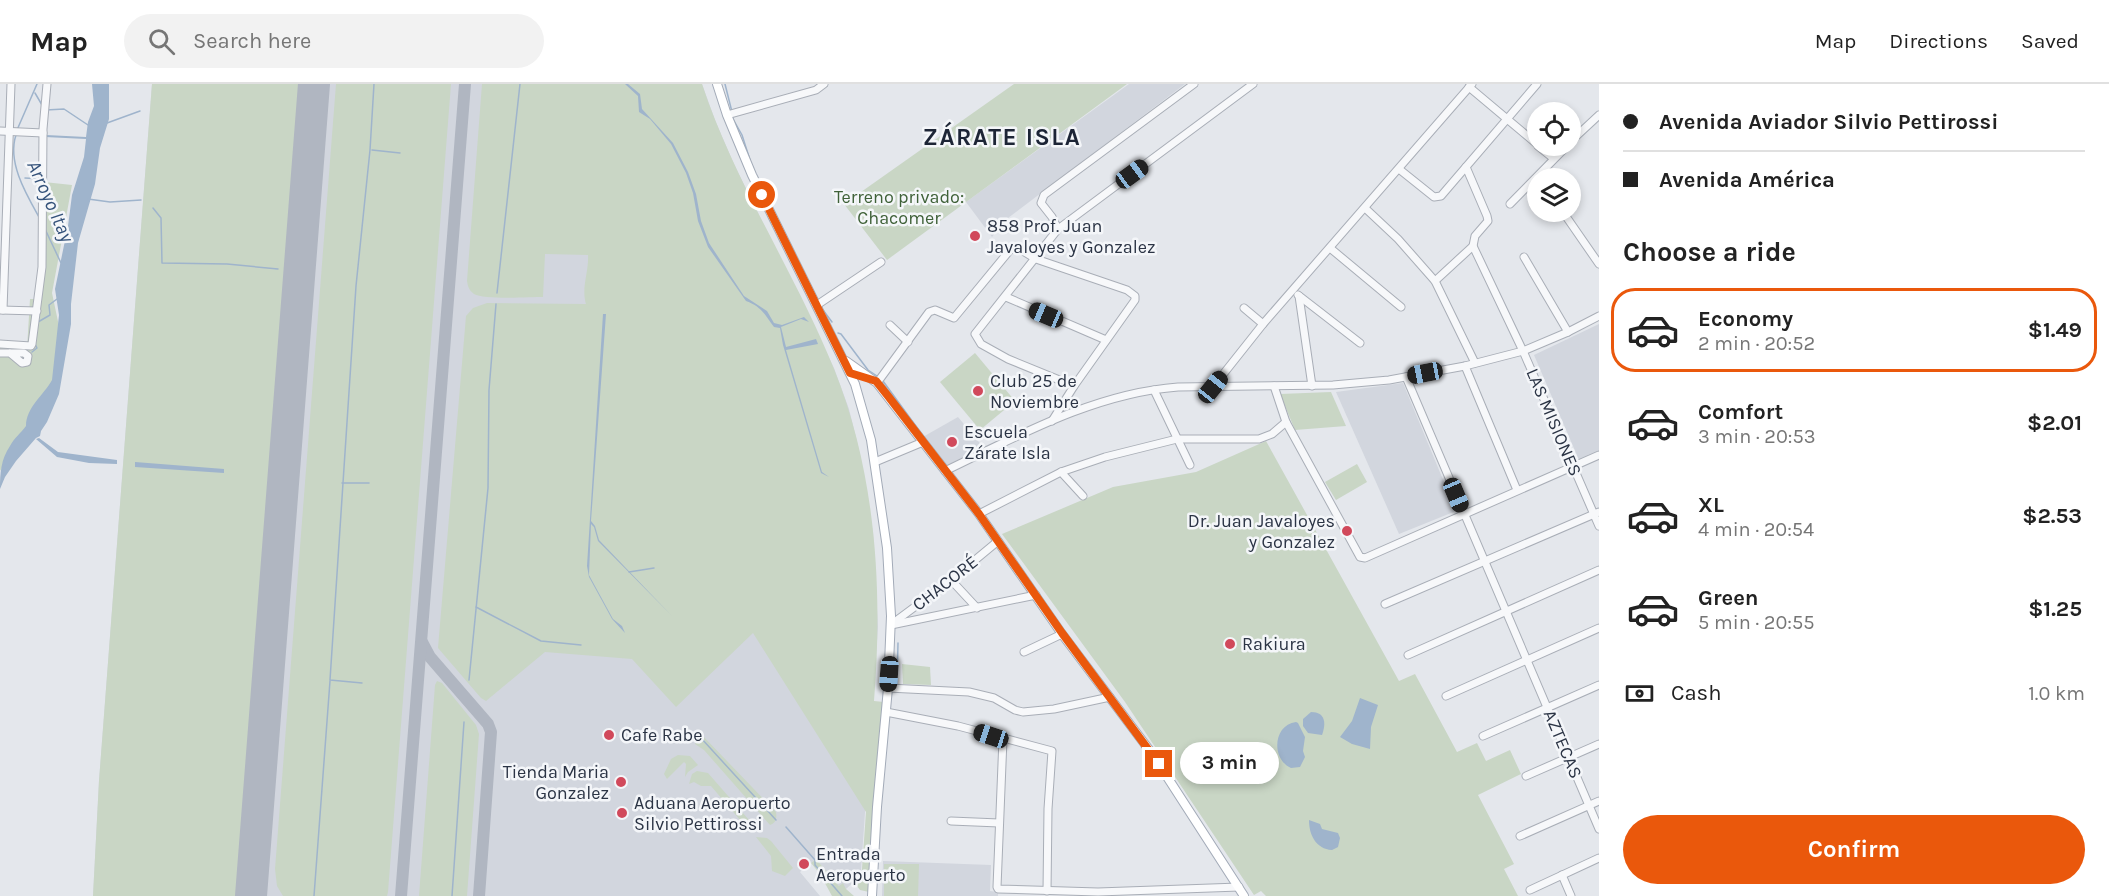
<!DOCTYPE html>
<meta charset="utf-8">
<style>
body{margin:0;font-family:Karla,sans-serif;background:#f2f2f2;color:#222;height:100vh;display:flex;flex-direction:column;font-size:22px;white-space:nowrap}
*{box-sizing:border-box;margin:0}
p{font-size:20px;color:#767676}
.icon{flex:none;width:33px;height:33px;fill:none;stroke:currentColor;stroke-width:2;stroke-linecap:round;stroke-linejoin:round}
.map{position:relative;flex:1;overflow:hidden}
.side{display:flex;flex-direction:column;background:#fff;width:510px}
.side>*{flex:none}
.hud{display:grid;align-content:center;height:132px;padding:0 24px;background:#fff}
.controls{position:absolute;left:1527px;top:18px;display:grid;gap:12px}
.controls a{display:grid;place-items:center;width:54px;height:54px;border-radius:50%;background:#fff;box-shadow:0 3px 9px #0003;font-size:30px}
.end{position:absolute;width:27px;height:27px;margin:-14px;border:8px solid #ea580c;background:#fff;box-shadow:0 0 0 3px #fff}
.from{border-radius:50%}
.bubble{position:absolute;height:42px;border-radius:21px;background:#fff;box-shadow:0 3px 9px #0003;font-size:20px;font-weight:700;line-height:42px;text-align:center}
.car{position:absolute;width:18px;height:36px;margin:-18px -9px;border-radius:8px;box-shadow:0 0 4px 2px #0007;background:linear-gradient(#222 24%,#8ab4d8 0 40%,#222 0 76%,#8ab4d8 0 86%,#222 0)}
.hud b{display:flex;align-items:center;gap:21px;height:57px;font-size:22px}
.hud b+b{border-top:2px solid #e0e0e0}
.hud i{width:15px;height:15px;background:#222}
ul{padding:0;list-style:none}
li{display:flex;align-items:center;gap:18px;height:84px;margin:0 12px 9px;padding:0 12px;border:3px solid transparent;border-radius:24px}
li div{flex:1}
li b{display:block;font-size:22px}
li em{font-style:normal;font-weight:700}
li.selected{border-color:#ea580c}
li>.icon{width:54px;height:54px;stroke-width:1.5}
h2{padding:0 24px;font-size:27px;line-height:72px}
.pay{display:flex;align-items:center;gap:15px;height:66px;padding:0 24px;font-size:22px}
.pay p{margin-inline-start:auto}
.button{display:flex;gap:12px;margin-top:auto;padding:12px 24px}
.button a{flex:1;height:69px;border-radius:36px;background:#ea580c;color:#fff;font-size:24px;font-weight:700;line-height:69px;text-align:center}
header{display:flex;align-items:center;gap:36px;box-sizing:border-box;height:84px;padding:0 30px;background:#fff;border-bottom:2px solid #e0e0e0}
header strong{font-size:28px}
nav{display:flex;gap:33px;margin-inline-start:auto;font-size:21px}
.search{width:420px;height:54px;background:#f2f2f2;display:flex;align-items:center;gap:15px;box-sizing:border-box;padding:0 21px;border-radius:33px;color:#767676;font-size:22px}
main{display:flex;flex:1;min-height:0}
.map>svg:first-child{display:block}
.built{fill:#d2d6de}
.green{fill:#c9d6c5}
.water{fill:#9fb4cc}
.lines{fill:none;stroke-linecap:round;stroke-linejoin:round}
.stream{stroke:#9fb4cc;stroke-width:1.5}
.taxiway{stroke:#b0b6c1;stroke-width:12}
.runway{stroke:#b0b6c1;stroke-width:32}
.minor-casing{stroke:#a9aeb7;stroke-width:9}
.major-casing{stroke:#a3abb8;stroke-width:10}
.minor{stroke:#f7f8fa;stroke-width:7}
.major{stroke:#fff;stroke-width:8}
.route{stroke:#ea580c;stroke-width:8}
.poi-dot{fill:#d1495b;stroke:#f4f6f9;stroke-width:2}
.labels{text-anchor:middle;stroke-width:5;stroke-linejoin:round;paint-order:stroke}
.park-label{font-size:18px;fill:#3f6138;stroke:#f4f6f9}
.poi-label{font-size:18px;fill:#2b3445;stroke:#f4f6f9;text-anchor:start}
.street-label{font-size:18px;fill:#2b3445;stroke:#f4f6f9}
.water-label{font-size:20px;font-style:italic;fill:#34527a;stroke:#f4f6f9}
.district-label{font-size:24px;font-weight:bold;letter-spacing:1.5px;fill:#1d2536;stroke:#f4f6f9}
</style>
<header>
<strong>Map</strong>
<div class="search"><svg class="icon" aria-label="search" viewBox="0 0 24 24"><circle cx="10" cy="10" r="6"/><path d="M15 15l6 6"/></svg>Search here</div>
<nav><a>Map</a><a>Directions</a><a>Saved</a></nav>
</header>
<main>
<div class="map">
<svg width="1599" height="812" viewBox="0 0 1599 812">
<rect width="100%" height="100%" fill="#e4e7ec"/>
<g class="built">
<path d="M152 0H702L715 36 733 78 834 284 849 325 859 366 873 449 878 543 860 800 857 795 846 805 839 802 816 775 800 788 820 812H93L99 697Z"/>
<path d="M1129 0H1185L1008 134 992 153 966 118Z"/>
<path d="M1599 240V368L1579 376 1534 271Z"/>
<path d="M1403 299 1456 427 1399 450 1336 308Z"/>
<path d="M958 333 983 363 943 384 921 354Z"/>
<path d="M883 777 991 781 990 807 998 808V812H882Z"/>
</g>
<g class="green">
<path d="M152 0H300L236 812H93L99 697Z"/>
<path d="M336 0H451L388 808 387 812H283L277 802 275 785Z"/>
<path d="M482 0H702C735 100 795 188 834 285 876 389 883 505 874 617L884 618 869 808 860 806 854 798 857 795 861 799 866 728 753 549 676 623 632 575 545 568 486 617 481 614 438 564 466 232 473 224 487 219 586 220C581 204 589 188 588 171L545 170 543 213C529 213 484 216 474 210 469 206 468 203 467 197Z"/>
<path d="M1014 0H1127L887 176 844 120Z"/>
<path d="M44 98 72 101 52 209 60 247 55 300 0 387V264L27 265 30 215H40Z"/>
<path d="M975 269 1015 317 980 346 940 298Z"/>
<path d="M1331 308 1346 342 1295 346 1280 310Z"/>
<path d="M1266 357 1399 597 1415 590 1457 668 1477 659 1486 677 1510 666 1521 690 1478 711 1514 780 1504 785 1518 812H1266L1261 807 1254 811 1125 618 1002 450 1113 403 1196 388Z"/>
<path d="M1357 380 1367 398 1336 416 1325 398Z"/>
<path d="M902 580 930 583 931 601 903 600Z"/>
<path d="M437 597 442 599 476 641 479 650 467 812H419L435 601Z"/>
<path d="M702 651 776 728C777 734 776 739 770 741L704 666 695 660Z"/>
<path d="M678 671 690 672 698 681 688 688 685 693 686 680 684 678 667 695 664 690 671 675Z"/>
<path d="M697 687 708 689 756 744 746 743 711 702H701L694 698 689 700 692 690Z"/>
<path d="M756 753 767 754 771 757 793 784 785 792 772 787 771 772Z"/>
<path d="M816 775 839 802 843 799 846 805 854 812H832L820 790 811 779Z"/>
<path d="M884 780H919L918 812H884Z"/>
</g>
<g class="water">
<path d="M92 0H109V35L100 64 95 100 78 159 71 220V240L59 310 47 338 41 347 40 352 36 354 16 377 5 393 0 405C0 389 1 375 10 362 14 354 21 349 26 342 26 323 44 311 52 296L59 231 55 205 68 142 72 111 84 73 86 55 45 53 46 51 86 53 88 38 94 22Z"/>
<path d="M625 0H628L640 10 642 25 673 59 688 88 696 110 701 137 709 159 744 212 767 227 774 239 782 241 804 233 809 238 801 235 781 243 786 263 816 255 818 260 786 266 822 388 829 393 821 389 783 261 780 244 774 243C764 230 762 223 746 217L708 163 698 137 693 109 686 89 671 60 650 35 639 28 638 12Z"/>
<path d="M603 230H606L591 437 595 442 599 456 672 532 598 457 594 443 591 440 589 491 613 535 622 542 625 549 612 535 589 493 587 482Z"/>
<path d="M39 354 58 368 117 376V380L89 379 57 373 36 355Z"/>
<path d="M135 378 224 385V389L135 383Z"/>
<path d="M1360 614 1378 621 1371 643 1370 665 1352 660 1340 653 1352 637Z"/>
<path d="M1311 628C1326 628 1326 640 1322 651L1308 649 1303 642V635Z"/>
<path d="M1296 638 1298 639 1305 653 1303 667 1305 673 1300 683 1291 684C1271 675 1273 641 1296 638Z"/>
<path d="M1309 736 1320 740 1322 745 1338 749 1340 754 1338 763 1332 766C1316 765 1309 751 1309 736Z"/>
</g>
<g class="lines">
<g class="stream">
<path d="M725 0 732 28"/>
<path d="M35 9 42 21"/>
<path d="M46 26 64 25 88 41"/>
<path d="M733 35 742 51 750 76"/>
<path d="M107 39 140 27"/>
<path d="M17 46 37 0"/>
<path d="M16 51C7 78 26 110 39 133"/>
<path d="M372 66 400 69"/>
<path d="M25 94 41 95"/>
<path d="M88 115 110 118 141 116"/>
<path d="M153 124 161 134 162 179 227 180 278 185"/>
<path d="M45 145 61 179"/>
<path d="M497 209 520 0"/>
<path d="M823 226 832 238"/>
<path d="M38 238 50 231 49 221 57 215"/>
<path d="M838 249 841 250 868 286 877 292"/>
<path d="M32 268 37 264 35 260"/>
<path d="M883 297 926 356"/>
<path d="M342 399H369"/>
<path d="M629 488 654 484"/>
<path d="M476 523 541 557 581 561"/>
<path d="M469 596 488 404 489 306 496 220"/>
<path d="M362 599 330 596 356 202 370 66 374 0"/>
<path d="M897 600 898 559"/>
<path d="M701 654 776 736"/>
<path d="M786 743 815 776V781L842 812"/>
<path d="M314 812 330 597"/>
<path d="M452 812 464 638"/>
</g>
<g class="taxiway">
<path d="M422 558 430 573 488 640 491 648 479 812"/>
<path d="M252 801 254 812"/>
<path d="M401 812 465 0"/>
</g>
<path class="runway" d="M251 812 314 0"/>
<g class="minor-casing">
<g id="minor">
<path d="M1469 3 1538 61"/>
<path d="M727 31 816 6 824 0"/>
<path d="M0 47 43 49"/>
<path d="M1570 58 1599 31"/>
<path d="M1538 62 1553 74"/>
<path d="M1466 83 1487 132 1488 137 1475 152 1473 162 1523 267 1599 442"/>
<path d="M1399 85 1434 113 1441 112 1537 0"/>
<path d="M1510 120 1567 62"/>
<path d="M1365 124 1398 155 1435 197 1475 279"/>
<path d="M1563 128 1599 180"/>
<path d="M1058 145 1052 133 1041 119 1044 111 1194 0"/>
<path d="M1330 164 1401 223"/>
<path d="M1524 173 1568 248"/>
<path d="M1435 197 1473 162"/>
<path d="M1298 211 1360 259"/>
<path d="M1299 212 1312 302"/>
<path d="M1006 213 1106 256"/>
<path d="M817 221 881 178"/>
<path d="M1244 224 1263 240"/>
<path d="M1 226 37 227"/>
<path d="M3 226 11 0"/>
<path d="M890 241 908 258"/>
<path d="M0 260 31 262 32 260 42 183 43 45 47 0"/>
<path d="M0 269H24L28 272 27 278 22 279 10 269"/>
<path d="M1465 282 1517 406"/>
<path d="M1406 293 1599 745"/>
<path d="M877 299 929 228 935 226 954 234 1010 166 1018 164 1036 175 1127 206 1135 212V216L1074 302 1052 337"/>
<path d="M1074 302 1008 275 981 260 975 250 1058 145 1253 0"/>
<path d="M1274 302 1286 338 1360 473 1365 474 1599 371"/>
<path d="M1213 303 1263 240 1472 0"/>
<path d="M1154 306 1190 381"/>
<path d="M875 378 923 358"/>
<path d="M945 387C1018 352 1095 309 1178 303L1333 301 1389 296 1465 282 1523 267 1568 248 1599 232"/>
<path d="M1061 388 1083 412"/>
<path d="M979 430 1061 388 1105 373 1177 355H1259L1272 350 1286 338"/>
<path d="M951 496 977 524"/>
<path d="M1385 520 1599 428"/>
<path d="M893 539 951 496 998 457"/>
<path d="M891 541 1036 511"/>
<path d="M1024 568 1062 550"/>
<path d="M1408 571 1599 486"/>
<path d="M888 604 969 608 994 614 1015 626 1023 628 1054 625 1110 613"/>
<path d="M1446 612 1599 544"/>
<path d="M886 628 958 642 1052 667 1048 725 1047 807"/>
<path d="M1483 652 1599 601"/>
<path d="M1003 655 997 803 998 805 1098 808 1239 803"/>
<path d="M1526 692 1599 660"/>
<path d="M951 737 999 739"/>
<path d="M1520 752 1599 717"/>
<path d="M1562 791 1571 812"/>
<path d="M1530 806 1599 774"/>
</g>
</g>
<g class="major-casing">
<g id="major">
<path d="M717 0 727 31 752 91 855 300 871 356 887 464 891 532 888 604 877 723 872 812"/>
<path d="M846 277 877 299 979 430 1062 550 1153 671 1244 812"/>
</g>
</g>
<use href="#minor" class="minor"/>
<use href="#major" class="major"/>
</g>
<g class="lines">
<path class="route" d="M762 111 850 289 876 297 888 312 979 430 1062 549 1159 680"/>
</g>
<g class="poi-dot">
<circle cx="975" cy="152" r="6"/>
<circle cx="978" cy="307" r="6"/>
<circle cx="952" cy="358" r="6"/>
<circle cx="1347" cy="447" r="6"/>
<circle cx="1230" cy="560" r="6"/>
<circle cx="609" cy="651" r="6"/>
<circle cx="621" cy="698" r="6"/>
<circle cx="622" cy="729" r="6"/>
<circle cx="804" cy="780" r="6"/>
</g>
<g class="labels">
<g class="park-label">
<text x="899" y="119">Terreno privado:<tspan x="899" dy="21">Chacomer</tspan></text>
</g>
<g class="poi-label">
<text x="987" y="148">858 Prof. Juan<tspan x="987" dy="21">Javaloyes y Gonzalez</tspan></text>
<text x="990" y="303">Club 25 de<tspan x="990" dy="21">Noviembre</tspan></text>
<text x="964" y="354">Escuela<tspan x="964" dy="21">Zárate Isla</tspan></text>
<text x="1335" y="443" text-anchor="end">Dr. Juan Javaloyes<tspan x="1335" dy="21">y Gonzalez</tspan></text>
<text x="1242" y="566">Rakiura</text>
<text x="621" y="657">Cafe Rabe</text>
<text x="609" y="694" text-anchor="end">Tienda Maria<tspan x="609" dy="21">Gonzalez</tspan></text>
<text x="634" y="725">Aduana Aeropuerto<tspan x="634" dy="21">Silvio Pettirossi</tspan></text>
<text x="816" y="776">Entrada<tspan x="816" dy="21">Aeropuerto</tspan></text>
</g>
<g class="street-label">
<text transform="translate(1554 338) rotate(67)" y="6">LAS MISIONES</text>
<text transform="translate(945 499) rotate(-38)" y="6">CHACORÉ</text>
<text transform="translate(1563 660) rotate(67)" y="6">AZTECAS</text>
</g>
<g class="water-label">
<text transform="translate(51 117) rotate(66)" y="7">Arroyo Itay</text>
</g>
<g class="district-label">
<text x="1002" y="61">ZÁRATE ISLA</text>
</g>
</g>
</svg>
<div class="controls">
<a><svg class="icon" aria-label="locate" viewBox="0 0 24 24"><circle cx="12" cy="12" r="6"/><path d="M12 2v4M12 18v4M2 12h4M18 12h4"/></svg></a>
<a><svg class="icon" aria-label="layers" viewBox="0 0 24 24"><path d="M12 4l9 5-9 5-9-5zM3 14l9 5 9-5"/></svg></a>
</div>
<i class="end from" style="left:762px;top:111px"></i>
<i class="end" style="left:1159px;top:680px"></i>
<div class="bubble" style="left:1180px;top:658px;width:99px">3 min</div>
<i class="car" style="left:1132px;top:90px;rotate:54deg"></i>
<i class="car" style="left:1046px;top:231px;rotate:293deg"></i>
<i class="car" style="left:1425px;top:289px;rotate:259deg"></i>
<i class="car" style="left:1213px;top:303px;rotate:39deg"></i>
<i class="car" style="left:1456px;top:411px;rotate:157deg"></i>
<i class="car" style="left:889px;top:590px;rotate:184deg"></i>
<i class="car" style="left:991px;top:652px;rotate:288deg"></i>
</div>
<section class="side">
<div class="hud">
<b><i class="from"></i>Avenida Aviador Silvio Pettirossi</b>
<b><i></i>Avenida América</b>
</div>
<h2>Choose a ride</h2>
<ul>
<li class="selected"><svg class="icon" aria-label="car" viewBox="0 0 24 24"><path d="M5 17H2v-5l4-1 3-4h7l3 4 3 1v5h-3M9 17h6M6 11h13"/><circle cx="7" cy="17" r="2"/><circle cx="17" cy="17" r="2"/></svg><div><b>Economy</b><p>2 min · 20:52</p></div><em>$1.49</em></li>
<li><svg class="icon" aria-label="car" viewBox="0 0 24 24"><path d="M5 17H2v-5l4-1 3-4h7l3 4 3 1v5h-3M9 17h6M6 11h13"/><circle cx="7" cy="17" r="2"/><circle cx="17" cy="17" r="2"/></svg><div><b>Comfort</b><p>3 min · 20:53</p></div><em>$2.01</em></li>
<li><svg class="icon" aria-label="car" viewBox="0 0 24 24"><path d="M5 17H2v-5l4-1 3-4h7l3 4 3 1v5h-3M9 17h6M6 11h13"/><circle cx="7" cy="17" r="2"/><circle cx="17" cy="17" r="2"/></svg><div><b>XL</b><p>4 min · 20:54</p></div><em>$2.53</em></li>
<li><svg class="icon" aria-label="car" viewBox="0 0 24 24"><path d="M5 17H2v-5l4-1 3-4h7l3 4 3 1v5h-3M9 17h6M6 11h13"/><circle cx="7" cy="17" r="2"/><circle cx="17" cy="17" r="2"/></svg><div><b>Green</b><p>5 min · 20:55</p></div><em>$1.25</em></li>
</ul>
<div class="pay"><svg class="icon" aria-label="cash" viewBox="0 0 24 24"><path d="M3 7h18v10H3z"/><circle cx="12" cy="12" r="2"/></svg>Cash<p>1.0 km</p></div>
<div class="button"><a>Confirm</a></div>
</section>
</main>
